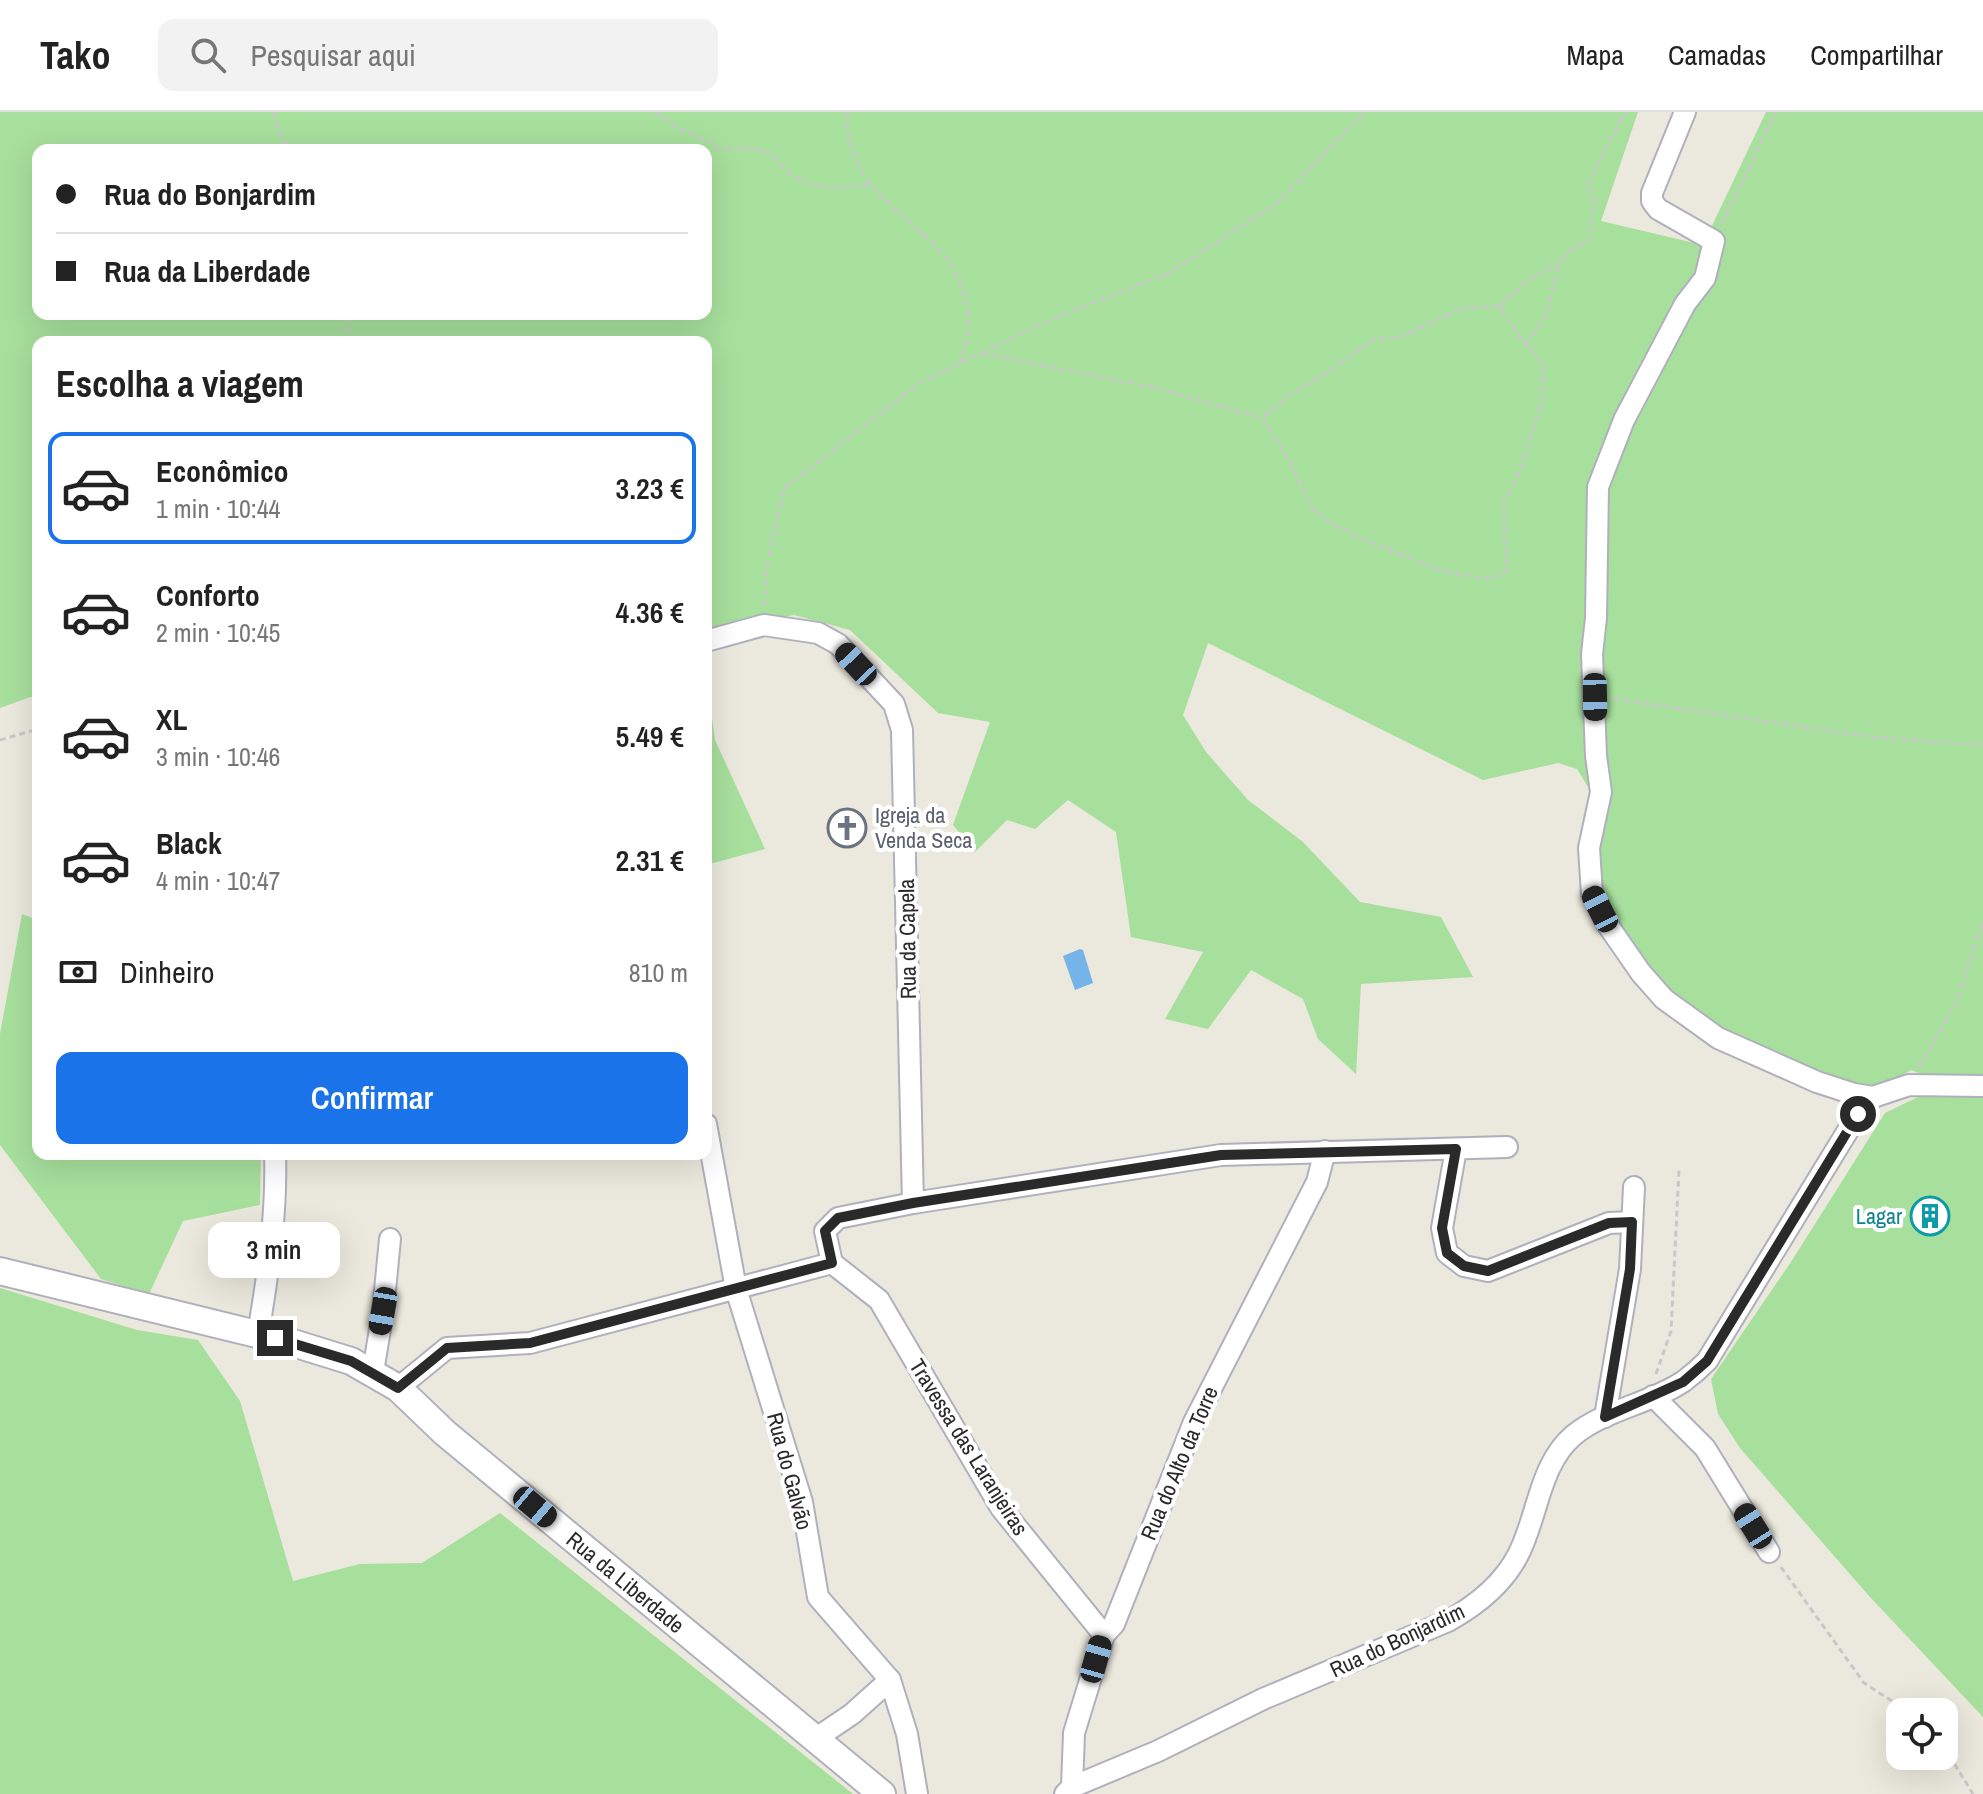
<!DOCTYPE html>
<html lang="pt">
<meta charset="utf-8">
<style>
body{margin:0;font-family:"Archivo Narrow",sans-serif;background:#f2f2f2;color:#222;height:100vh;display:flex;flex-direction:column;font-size:30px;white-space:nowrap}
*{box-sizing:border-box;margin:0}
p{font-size:26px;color:#767676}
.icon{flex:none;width:44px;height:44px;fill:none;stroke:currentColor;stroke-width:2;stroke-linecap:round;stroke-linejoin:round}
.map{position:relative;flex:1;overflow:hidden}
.drawer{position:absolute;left:32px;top:224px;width:680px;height:824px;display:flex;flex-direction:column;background:#fff;border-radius:16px;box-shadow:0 8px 32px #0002}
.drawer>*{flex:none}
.guide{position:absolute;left:32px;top:32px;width:680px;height:176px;border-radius:16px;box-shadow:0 8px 32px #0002;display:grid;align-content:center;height:176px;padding:0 24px;background:#fff}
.tools{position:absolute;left:1886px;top:1586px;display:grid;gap:16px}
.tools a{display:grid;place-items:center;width:72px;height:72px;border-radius:16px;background:#fff;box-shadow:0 8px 32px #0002;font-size:40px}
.end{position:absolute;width:36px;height:36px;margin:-18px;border:10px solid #2a2a2a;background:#fff;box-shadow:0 0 0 4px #fff}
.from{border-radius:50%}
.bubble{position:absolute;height:56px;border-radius:16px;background:#fff;box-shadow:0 8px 32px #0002;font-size:26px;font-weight:600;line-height:56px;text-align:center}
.car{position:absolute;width:24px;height:48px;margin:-24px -12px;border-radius:10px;box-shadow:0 0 6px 2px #0007;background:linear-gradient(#222 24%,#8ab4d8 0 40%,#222 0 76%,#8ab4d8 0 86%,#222 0)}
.guide b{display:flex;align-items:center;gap:28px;height:76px;font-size:30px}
.guide b+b{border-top:2px solid #e0e0e0}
.guide i{width:20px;height:20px;background:#222}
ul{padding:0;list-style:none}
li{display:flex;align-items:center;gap:24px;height:112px;margin:0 16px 12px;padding:0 8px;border:4px solid transparent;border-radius:16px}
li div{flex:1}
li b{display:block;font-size:30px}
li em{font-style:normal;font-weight:600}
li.current{border-color:#1a73e8}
li>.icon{width:72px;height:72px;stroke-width:1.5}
h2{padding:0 24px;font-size:36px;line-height:96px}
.pay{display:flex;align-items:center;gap:20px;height:88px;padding:0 24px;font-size:30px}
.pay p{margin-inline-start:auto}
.primary-button{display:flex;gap:16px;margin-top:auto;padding:16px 24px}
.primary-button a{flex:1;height:92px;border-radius:16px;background:#1a73e8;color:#fff;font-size:32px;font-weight:600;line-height:92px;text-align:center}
header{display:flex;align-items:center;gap:48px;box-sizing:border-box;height:112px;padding:0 40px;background:#fff;border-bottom:2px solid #e0e0e0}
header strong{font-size:38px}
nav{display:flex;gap:44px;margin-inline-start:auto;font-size:28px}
.search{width:560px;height:72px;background:#f2f2f2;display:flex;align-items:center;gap:20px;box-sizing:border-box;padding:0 28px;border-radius:16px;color:#767676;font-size:30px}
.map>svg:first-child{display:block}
.green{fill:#a7df9c;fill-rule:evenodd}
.water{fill:#75b4e8}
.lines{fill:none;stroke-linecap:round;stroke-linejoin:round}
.minor-casing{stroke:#b0b0bd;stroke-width:24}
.tertiary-casing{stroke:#b0b0bd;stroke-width:30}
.path{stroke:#c8c8c8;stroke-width:3;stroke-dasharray:6 4;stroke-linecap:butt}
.minor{stroke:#fff;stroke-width:20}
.tertiary{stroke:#fff;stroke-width:26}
.route{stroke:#2a2a2a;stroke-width:10}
.labels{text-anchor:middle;stroke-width:8;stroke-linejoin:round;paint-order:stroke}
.worship-label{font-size:22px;fill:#5b616d;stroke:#fff;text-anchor:start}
.street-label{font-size:22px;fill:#2a2a2a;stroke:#fff}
.culture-label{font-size:22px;fill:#0d838f;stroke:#fff;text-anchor:end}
</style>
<header>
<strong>Tako</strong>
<div class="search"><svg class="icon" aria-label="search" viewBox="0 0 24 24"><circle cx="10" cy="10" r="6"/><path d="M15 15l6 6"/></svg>Pesquisar aqui</div>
<nav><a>Mapa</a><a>Camadas</a><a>Compartilhar</a></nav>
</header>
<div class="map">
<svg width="1983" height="1682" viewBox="0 0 1983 1682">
<rect width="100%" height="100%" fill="#ebe8dd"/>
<g class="green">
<path d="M0 0H1638L1601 109 1703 133 1766 0H1983V1605L1870 1485 1740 1336 1718 1302 1711 1267 1791 1150 1885 1001 1920 984 1926 964 1911 958 1878 980 1817 966 1697 906 1635 845 1596 777 1600 707 1611 683 1610 670 1602 651 1597 564 1588 675 1577 657 1558 651 1483 668 1208 531 1183 603 1206 640 1248 688 1303 730 1360 790 1441 805 1473 865 1361 872 1356 962 1318 927 1303 887 1251 858 1208 917 1165 907 1203 840 1131 825 1116 720 1068 688 1035 717 1007 708 975 740 953 713 990 610 938 601 850 518 794 503 706 521V230H38V586L30 585 0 596ZM38 38H706V202H38Z"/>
<path d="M706 562 715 628 765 737 706 753Z"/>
<path d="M22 802 38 808V1042H261L260 1093 183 1109 149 1182 101 1167 0 1033V922Z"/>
<path d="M0 1176 137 1218 198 1228 240 1289 293 1469 360 1452 422 1451 500 1401 853 1682H0Z"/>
</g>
<path class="water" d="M1080 837 1083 838 1093 871 1075 878 1063 844Z"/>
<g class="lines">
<g class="minor-casing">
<g id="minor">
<path d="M1685 0 1652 81V89L1658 97 1714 129 1705 166 1685 192 1624 308 1598 375 1596 506 1592 542 1596 644 1601 680 1589 736 1592 782 1607 812 1641 861 1664 887 1718 926 1817 970 1854 982 1873 985 1909 973 1983 974"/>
<path d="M706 529 764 513 818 521 838 532 894 592 902 618 913 1091"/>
<path d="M706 1012 736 1177 802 1390 818 1485 890 1568 907 1622 917 1682"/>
<path d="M1456 1037 1442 1116 1447 1141 1464 1154 1488 1159 1609 1111 1632 1110"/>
<path d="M832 1151 879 1188 1001 1396 1104 1523"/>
<path d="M258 1222C268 1162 277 1104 275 1042"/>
<path d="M373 1260 383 1199 390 1127"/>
<path d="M398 1276 447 1236 530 1231 832 1151 825 1119 838 1106 913 1091 1221 1043 1507 1035"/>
<path d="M1653 1284 1705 1336 1769 1440"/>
<path d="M1605 1305 1630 1157 1634 1075"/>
<path d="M815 1627 852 1602 890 1568"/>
<path d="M1072 1675 1074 1621 1104 1523 1114 1512 1194 1310 1317 1070 1325 1039"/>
<path d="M1065 1682 1072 1675 1158 1639 1263 1587 1448 1509C1475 1494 1503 1472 1518 1443 1538 1405 1539 1352 1574 1323 1606 1297 1650 1292 1684 1269 1692 1263 1700 1256 1707 1249L1858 1002 1873 985"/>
</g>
</g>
<g class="tertiary-casing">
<g id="tertiary">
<path id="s1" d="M0 1159 293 1231 351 1249 398 1276 445 1321 882 1682"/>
</g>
</g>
<g class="path">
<path d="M273 0 284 30 292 38"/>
<path d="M655 0 673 13 711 31 716 36C732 38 750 35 765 40 777 44 780 53 788 60 812 80 844 76 872 72"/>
<path d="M847 0C846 75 903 97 945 144 959 161 969 192 969 214 968 226 963 239 961 251"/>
<path d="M1722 112 1776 0"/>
<path d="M1499 194 1530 167 1560 150 1569 139 1589 129 1594 91 1587 73 1625 0"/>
<path d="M346 230 348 202"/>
<path d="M1526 233 1547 201 1559 152"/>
<path d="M981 241 1156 276 1262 306 1286 343 1314 399 1326 408 1355 424 1443 459 1484 466 1503 463 1506 457 1504 390 1519 361 1527 336 1540 295 1544 263 1540 248 1518 223 1499 194 1461 197 1398 226 1373 227 1344 250 1288 284 1262 306"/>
<path d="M764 494 768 449 784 376 921 270 1052 207 1167 162 1276 92 1365 0"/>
<path d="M1614 587 1880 626 1983 633"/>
<path d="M0 628 38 617"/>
<path d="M1919 955 1956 891 1983 809"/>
<path d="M1656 1262 1671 1219 1679 1057"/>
<path d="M1781 1455 1864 1571 1909 1600"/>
<path d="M1944 1635 1973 1682"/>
</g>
<use href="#minor" class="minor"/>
<use href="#tertiary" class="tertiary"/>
</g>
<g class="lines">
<path class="route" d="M275 1226 351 1249 398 1276 447 1236 530 1231 832 1151 825 1119 838 1106 913 1091 1221 1043 1456 1037 1442 1116 1447 1141 1464 1154 1488 1159 1609 1111 1632 1110 1630 1157 1605 1305 1683 1270 1707 1249 1858 1002"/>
</g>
<defs>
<g id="church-ring" transform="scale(2)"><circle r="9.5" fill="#fff" stroke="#6b7280" stroke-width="1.5"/><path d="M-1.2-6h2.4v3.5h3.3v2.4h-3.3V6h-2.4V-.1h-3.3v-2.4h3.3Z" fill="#6b7280"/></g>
<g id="building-ring" transform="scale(2)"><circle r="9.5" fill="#fff" stroke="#0f9aa8" stroke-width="1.5"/><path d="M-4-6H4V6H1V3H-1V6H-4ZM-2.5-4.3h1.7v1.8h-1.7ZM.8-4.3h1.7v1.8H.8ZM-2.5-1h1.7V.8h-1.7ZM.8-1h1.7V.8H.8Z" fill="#0f9aa8"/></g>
</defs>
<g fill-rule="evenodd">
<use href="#church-ring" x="847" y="716"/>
<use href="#building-ring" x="1930" y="1104"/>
</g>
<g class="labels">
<g class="worship-label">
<text x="875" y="711">Igreja da<tspan x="875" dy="25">Venda Seca</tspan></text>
</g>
<g class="street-label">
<text transform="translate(907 827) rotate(-91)" y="8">Rua da Capela</text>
<text transform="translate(969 1335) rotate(58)" y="8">Travessa das Laranjeiras</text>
<text transform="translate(1179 1351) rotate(-67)" y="8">Rua do Alto da Torre</text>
<text transform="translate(790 1359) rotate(75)" y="8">Rua do Galvão</text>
<text dy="8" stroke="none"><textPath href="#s1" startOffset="716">Rua da Liberdade</textPath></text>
<text transform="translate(1397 1528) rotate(-25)" y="8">Rua do Bonjardim</text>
</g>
<g class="culture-label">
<text x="1902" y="1112">Lagar</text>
</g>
</g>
</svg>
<div class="tools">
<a><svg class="icon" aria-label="locate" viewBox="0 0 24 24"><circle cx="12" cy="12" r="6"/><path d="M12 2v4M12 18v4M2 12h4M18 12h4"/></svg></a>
</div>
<i class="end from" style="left:1858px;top:1002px"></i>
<i class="end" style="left:275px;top:1226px"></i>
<div class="bubble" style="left:208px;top:1110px;width:132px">3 min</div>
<i class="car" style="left:856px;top:552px;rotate:317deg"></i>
<i class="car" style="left:1595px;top:585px;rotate:179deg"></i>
<i class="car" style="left:1600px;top:797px;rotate:333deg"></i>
<i class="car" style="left:383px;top:1199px;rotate:190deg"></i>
<i class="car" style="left:535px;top:1395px;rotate:130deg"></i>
<i class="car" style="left:1753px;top:1414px;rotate:328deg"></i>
<i class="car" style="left:1096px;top:1547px;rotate:16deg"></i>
<div class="guide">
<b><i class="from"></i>Rua do Bonjardim</b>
<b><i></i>Rua da Liberdade</b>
</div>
<section class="drawer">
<h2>Escolha a viagem</h2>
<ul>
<li class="current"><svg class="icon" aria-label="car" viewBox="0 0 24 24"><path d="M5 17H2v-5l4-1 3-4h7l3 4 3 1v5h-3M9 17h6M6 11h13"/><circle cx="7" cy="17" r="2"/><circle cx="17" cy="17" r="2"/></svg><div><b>Econômico</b><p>1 min · 10:44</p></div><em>3.23 €</em></li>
<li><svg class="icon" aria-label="car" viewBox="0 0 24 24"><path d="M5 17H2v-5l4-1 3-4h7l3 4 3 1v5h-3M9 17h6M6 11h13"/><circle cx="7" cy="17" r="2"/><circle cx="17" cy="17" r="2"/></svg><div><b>Conforto</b><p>2 min · 10:45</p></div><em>4.36 €</em></li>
<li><svg class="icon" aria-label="car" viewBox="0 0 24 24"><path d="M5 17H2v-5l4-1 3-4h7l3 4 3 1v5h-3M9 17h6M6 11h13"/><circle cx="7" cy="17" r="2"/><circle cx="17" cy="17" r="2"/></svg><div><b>XL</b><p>3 min · 10:46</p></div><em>5.49 €</em></li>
<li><svg class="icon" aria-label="car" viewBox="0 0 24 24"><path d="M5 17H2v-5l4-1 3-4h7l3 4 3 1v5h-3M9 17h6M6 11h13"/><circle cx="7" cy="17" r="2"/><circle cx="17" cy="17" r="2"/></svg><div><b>Black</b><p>4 min · 10:47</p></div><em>2.31 €</em></li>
</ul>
<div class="pay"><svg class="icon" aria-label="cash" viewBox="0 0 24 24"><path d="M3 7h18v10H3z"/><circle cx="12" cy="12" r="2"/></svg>Dinheiro<p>810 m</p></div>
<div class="primary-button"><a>Confirmar</a></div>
</section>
</div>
